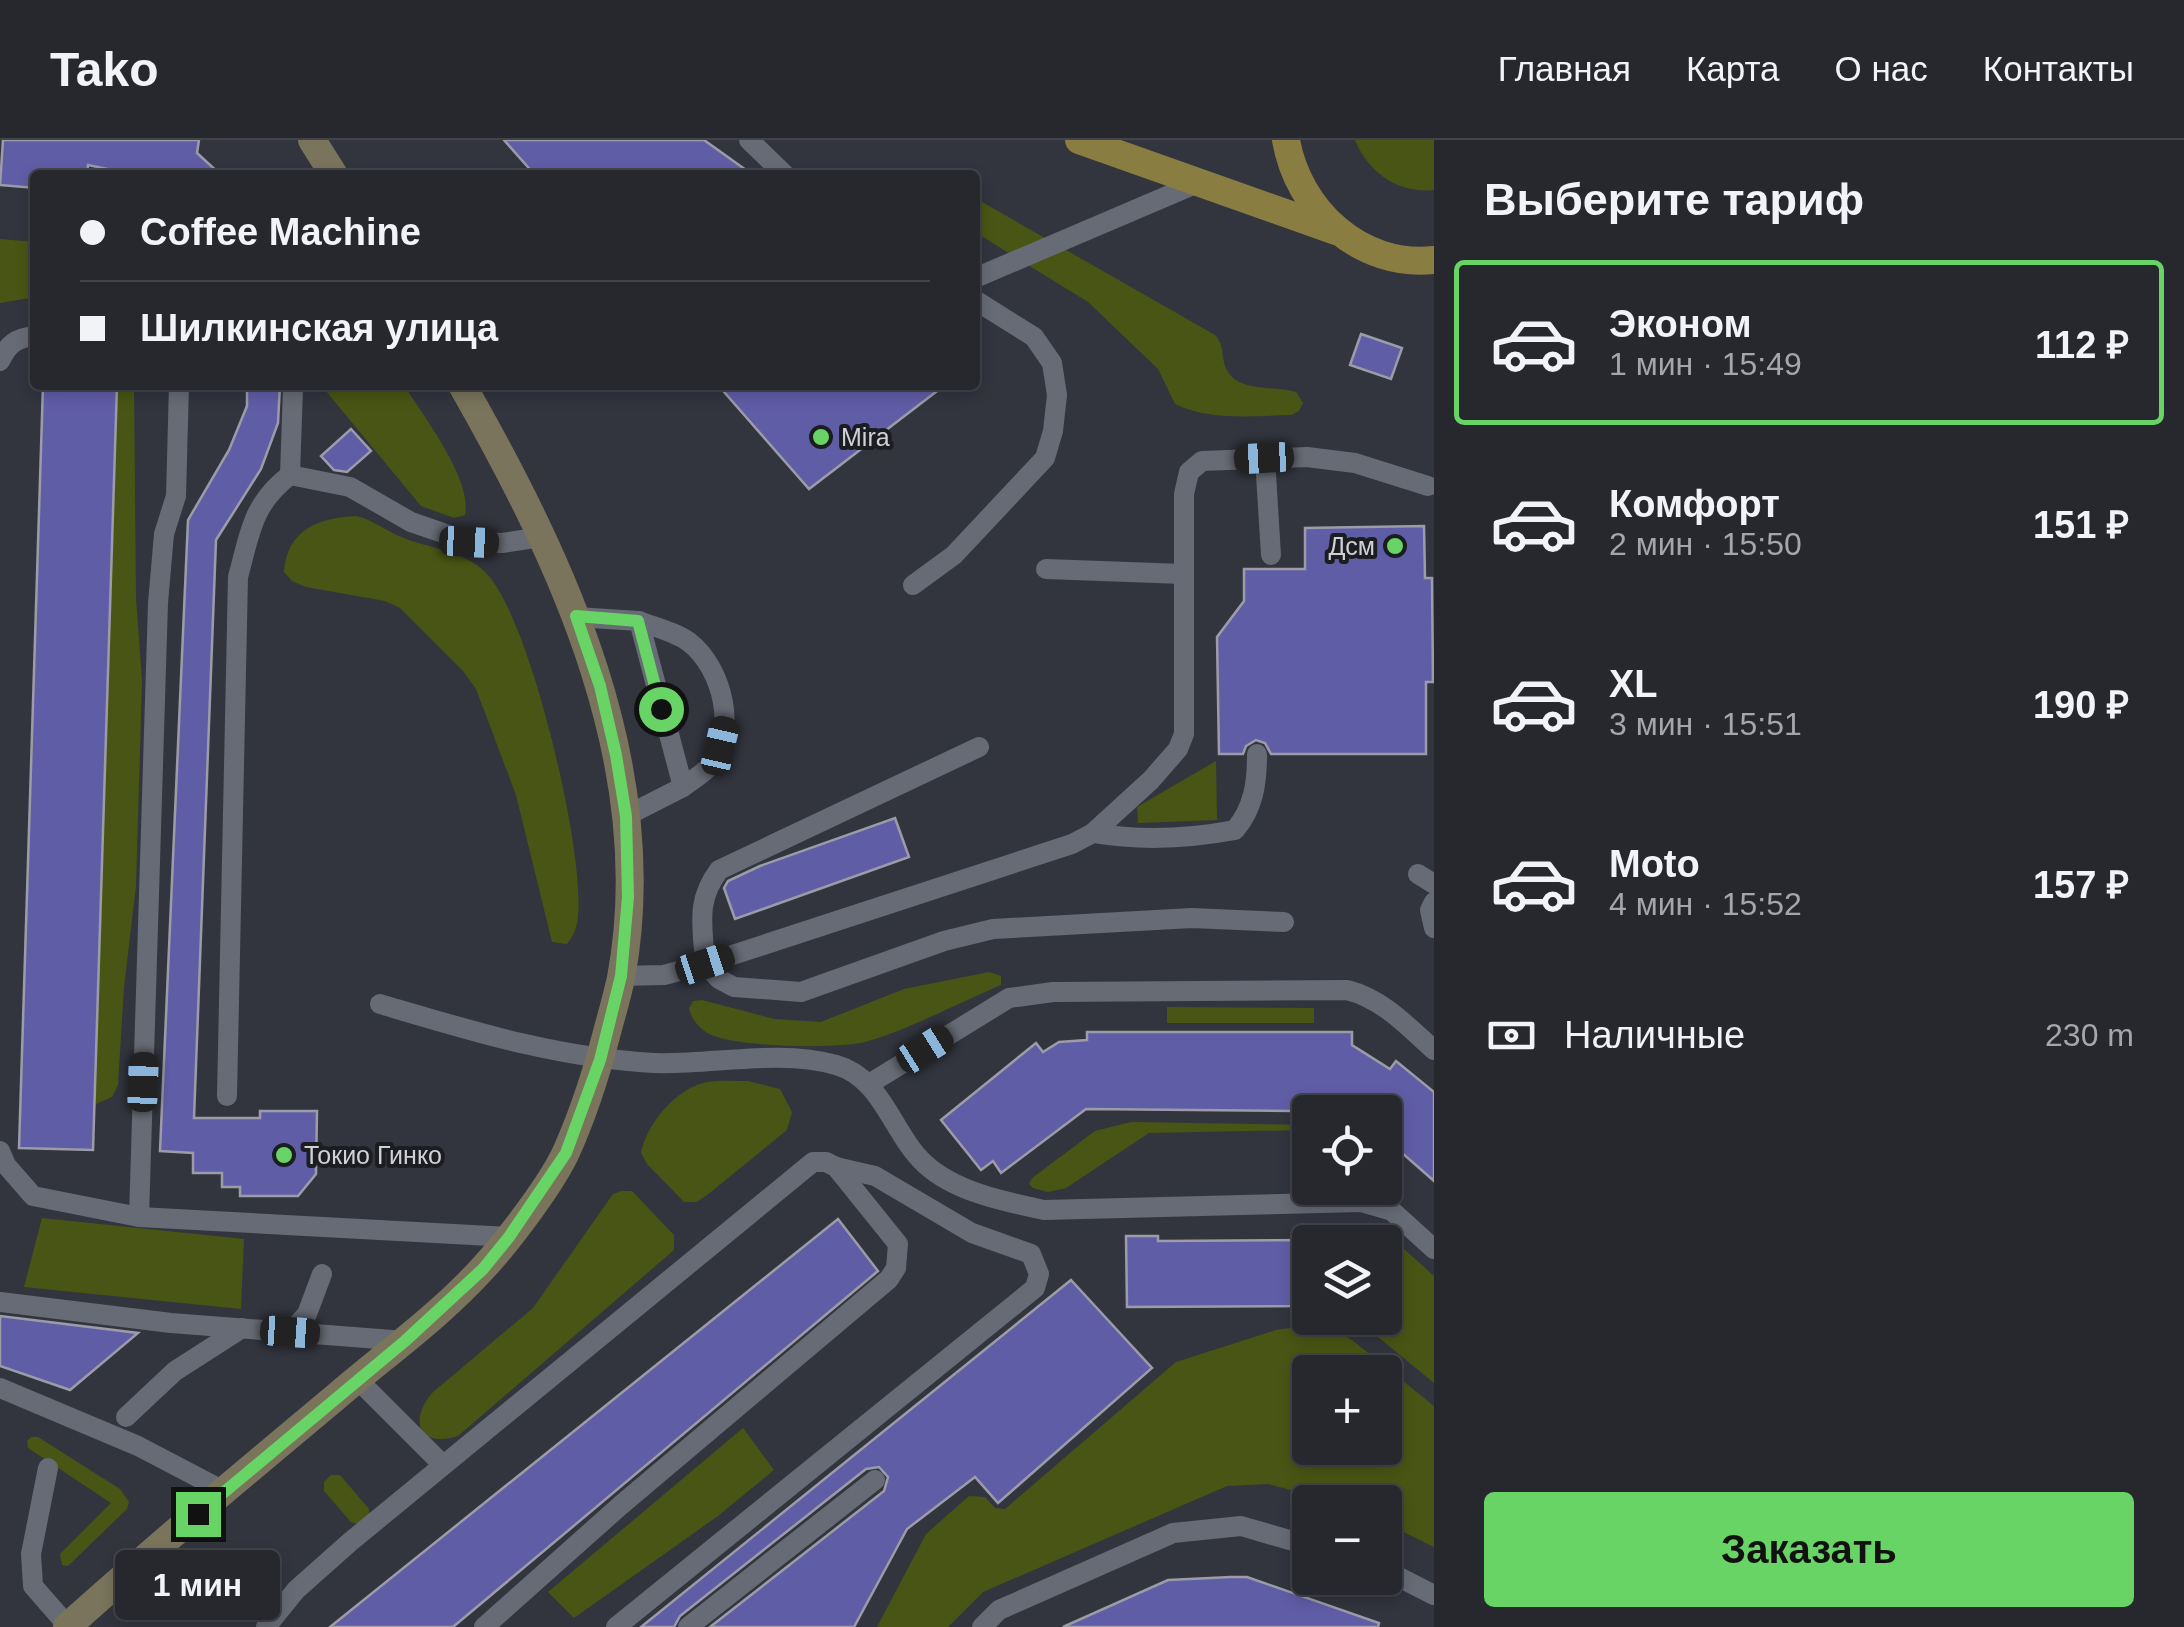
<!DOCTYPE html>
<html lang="ru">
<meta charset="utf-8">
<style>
body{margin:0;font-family:Arial,sans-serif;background:#32343a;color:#f1f3f6;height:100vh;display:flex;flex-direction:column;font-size:38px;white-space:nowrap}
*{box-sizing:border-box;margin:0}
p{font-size:32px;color:#a4a6aa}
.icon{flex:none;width:55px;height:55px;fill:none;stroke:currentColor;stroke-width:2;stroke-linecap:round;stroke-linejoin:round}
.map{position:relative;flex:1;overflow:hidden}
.details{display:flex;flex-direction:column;background:#26282e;width:750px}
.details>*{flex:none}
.hud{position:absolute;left:30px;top:30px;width:950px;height:220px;border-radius:10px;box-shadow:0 5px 15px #0003,0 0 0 2px #42444a;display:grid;align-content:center;height:220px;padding:0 50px;background:#26282e}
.controls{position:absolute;left:1292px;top:955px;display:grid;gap:20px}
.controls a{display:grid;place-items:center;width:110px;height:110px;border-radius:10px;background:#26282e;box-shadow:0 5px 15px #0003,0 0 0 2px #42444a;font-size:50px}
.end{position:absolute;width:45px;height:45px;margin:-22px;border:12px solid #67d465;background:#111;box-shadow:0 0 0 5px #111}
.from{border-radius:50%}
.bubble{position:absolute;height:70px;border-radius:10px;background:#26282e;box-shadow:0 5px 15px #0003,0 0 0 2px #42444a;font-size:32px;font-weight:600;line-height:70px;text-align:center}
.car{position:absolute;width:30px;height:60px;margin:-30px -15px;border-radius:12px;box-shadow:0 0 8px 2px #0007;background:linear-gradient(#222 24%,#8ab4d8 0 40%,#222 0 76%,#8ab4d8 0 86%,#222 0)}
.hud b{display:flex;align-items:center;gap:35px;height:95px;font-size:38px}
.hud b+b{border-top:2px solid #42444a}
.hud i{width:25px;height:25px;background:#f1f3f6}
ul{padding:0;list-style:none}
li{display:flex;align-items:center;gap:30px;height:165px;margin:0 20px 15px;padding:0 30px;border:5px solid transparent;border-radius:10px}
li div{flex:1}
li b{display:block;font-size:38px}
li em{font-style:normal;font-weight:600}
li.current{border-color:#67d465}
li>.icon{width:90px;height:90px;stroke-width:1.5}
h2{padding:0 50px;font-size:45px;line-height:120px}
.pay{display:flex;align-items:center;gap:25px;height:110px;padding:0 50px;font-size:38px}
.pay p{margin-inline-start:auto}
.primary-button{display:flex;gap:20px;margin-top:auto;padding:20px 50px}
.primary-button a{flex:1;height:115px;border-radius:10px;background:#67d465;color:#111;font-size:40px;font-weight:600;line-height:115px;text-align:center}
header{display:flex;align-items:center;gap:60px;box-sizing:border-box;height:140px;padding:0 50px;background:#26282e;border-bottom:2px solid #42444a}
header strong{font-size:48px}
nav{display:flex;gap:55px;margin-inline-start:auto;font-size:35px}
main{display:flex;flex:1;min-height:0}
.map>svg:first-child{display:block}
.green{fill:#495514;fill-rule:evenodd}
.building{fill:#605da7;stroke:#9c9ca8;stroke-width:2.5}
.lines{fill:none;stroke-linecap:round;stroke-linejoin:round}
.service{stroke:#676b75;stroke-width:20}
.secondary{stroke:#79745b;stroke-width:28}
.primary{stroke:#8a7d41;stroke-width:28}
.route{stroke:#67d465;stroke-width:12}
.poi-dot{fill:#67d465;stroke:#1b1d21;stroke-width:4}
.labels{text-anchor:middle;stroke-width:8;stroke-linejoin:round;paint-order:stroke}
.poi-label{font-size:25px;fill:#cfd1d7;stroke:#1b1d21;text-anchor:start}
</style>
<header>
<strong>Tako</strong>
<nav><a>Главная</a><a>Карта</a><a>О нас</a><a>Контакты</a></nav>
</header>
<main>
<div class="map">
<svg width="1434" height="1487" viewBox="0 0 1434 1487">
<rect width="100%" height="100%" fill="#32353e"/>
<g class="green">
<path d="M1355 0H1434V50C1398 54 1368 32 1355 0Z"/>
<path d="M975 58 1215 195C1226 207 1220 219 1228 232 1242 253 1274 245 1296 252L1303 263 1299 271 1291 275C1253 276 1210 281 1175 264L1158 229 1088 162 975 92Z"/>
<path d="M0 99 35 102V157L0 163Z"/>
<path d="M117 245H134L136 458 142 540 136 746 124 847 118 945 112 957 94 965Z"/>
<path d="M321 245H404C423 276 473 340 465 375L454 378 421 366Z"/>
<path d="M356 376C374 380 387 392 404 398 431 409 466 411 487 434 531 481 585 712 578 776 577 788 574 795 567 804L552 802 516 655 476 549 463 531 400 468 385 461 306 447 292 441 284 432C287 389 319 378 356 376Z"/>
<path d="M1216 621 1217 680 1138 683 1137 667Z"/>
<path d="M989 832 1001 836V845C960 862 906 891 865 902 838 909 728 908 706 892 697 886 691 878 689 868L693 861 702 860 774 879 821 882 904 849Z"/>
<path d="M1167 867 1314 868V883H1167Z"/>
<path d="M748 941 780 949 792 972 787 990 706 1056 696 1062H684L647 1024 641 1013C647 983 677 947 708 942 721 940 735 941 748 941Z"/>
<path d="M1131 982 1310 985V993L1303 990 1149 993 1066 1048 1048 1052 1033 1048 1029 1044 1032 1038 1095 991Z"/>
<path d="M622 1051H632L674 1095V1110L458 1296C418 1308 409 1281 432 1253L533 1168 613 1054Z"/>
<path d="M42 1078 244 1099 241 1169 24 1147Z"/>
<path d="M1344 1088 1383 1090 1434 1136V1243L1355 1178H1385V1102H1344Z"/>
<path d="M1309 1185 1332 1188 1352 1200 1434 1266V1407L1385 1383V1362H1336L1268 1344 1227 1346 983 1452 948 1487H877L926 1394 969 1356 985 1357 995 1368 1005 1369 1176 1222 1276 1190ZM1310 1232H1385V1308H1310Z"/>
<path d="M743 1288 774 1330 718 1376 574 1478 548 1452Z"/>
<path d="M31 1297H38L120 1349 129 1362 127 1369 68 1426 62 1425 60 1414 111 1363 28 1308 27 1301Z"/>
<path d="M331 1335H340L369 1369V1377L360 1385 351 1382 324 1351V1342Z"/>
</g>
<g class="building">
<path d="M3 0H199L197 13 221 35H136L88 25 87 35H35V48L0 45Z"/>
<path d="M504 0H704L753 35H535Z"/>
<path d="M1361 194 1402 208 1391 239 1350 225Z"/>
<path d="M43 245H117L93 1010 19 1008Z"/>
<path d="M247 245H280L278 283 261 329 216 400 194 978H260V971H317L316 1034 298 1056H240V1047H222V1033H193V1013L160 1011 188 380 229 310 247 266Z"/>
<path d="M718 245H945L809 349Z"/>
<path d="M351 289 371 311 347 332 334 330 321 316Z"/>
<path d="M1424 386 1425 438H1432L1433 542H1426V614H1271L1265 603 1256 600 1246 606 1243 614H1219L1217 497 1244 461V429H1305V388Z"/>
<path d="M895 678 909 717 735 779 724 748 728 741 760 726Z"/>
<path d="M1087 892H1352V905L1390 929 1396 921 1434 952V1041L1385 998V972L1086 969 1001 1033 993 1021 981 1030 941 980 1036 903 1043 912 1059 902 1087 900Z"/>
<path d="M838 1079 878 1131 453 1487H330Z"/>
<path d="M1126 1096H1158V1101L1310 1100V1166L1127 1167Z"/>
<path d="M1071 1140 1152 1228 998 1363 975 1337 907 1389 854 1487H710L884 1351 888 1337 879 1327 866 1329 680 1476 674 1487H641Z"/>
<path d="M0 1176 138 1193 70 1250 0 1226Z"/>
<path d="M1231 1437H1247L1379 1483 1378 1487H1063L1168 1440Z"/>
</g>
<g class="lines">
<g class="service">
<path d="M749 0 785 35"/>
<path d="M975 138 1200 42"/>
<path d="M0 221C8 204 16 198 35 196"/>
<path d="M1265 318 1271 415"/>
<path d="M290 335 293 248"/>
<path d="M1046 429 1183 434"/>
<path d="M913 445 954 415 1045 318 1053 291 1057 255 1052 223 1034 197 975 160"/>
<path d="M576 477 639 481 683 647 626 676"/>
<path d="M639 481C654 487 676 492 689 502 723 528 739 594 708 628 701 635 691 641 683 647"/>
<path d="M979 607 719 730C695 762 703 786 705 824L719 839 734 847 801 852 944 801 993 789 1192 778 1284 782"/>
<path d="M1093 693C1141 701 1187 699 1235 690 1254 667 1257 643 1257 614"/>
<path d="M1418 734 1434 744"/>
<path d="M1434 762 1430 770 1434 788"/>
<path d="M621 836 664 835 705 824 1072 704 1093 693 1151 640 1178 609 1184 594V354L1189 332 1202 321 1307 317 1355 323 1428 346"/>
<path d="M380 864C472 891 557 918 654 923 713 925 778 909 836 925 883 938 892 994 925 1024 955 1052 1006 1062 1044 1070L1361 1062 1392 1071 1434 1109"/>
<path d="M869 944 1009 858 1053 852 1347 850C1383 859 1407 886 1434 910"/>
<path d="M227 956 238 437C250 393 252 364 290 335L350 347 411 382 469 402 502 403 541 397"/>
<path d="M0 1011 6 1025 33 1056 139 1077 509 1097"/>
<path d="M139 1077 158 463 164 394 176 356 179 245"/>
<path d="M0 1162 171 1183 405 1201"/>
<path d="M290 1193 307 1174 322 1134"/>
<path d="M357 1239 442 1324"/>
<path d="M0 1248 138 1306 224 1351"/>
<path d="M126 1277 175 1231 242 1188"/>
<path d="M48 1328 31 1414 33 1446 68 1486"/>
<path d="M1385 1430 1434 1455"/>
<path d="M266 1487 296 1450 350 1402 813 1022H826L836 1027 898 1104 896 1128 889 1139 621 1365 484 1487"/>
<path d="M616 1487 1035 1148 1039 1134 1031 1114 972 1093 875 1036 836 1027"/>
<path d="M688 1487 875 1340"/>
<path d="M982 1487 999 1470 1173 1393 1241 1386 1310 1406"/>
</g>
<g class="secondary">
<path d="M312 0 334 35"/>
<path d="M67 1487C155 1408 246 1332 337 1256 386 1214 441 1175 484 1127 508 1101 553 1042 567 1010 583 974 596 934 606 896 611 877 617 857 621 838 660 628 563 422 462 245"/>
</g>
<g class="primary">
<path d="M1079 0 1336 91"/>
<path d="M1286 0C1298 70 1360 128 1434 120"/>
</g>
</g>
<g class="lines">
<path class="route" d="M198 1374 405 1201 483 1129 509 1097 566 1013 600 920 621 836 628 757 626 676 616 615 600 546 576 476 638 481 661 569"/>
</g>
<g class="poi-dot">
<circle cx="821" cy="297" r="10"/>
<circle cx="1395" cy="406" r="10"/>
<circle cx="284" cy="1015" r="10"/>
</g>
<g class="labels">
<g class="poi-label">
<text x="841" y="306">Mira</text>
<text x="1375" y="415" text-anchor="end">Дсм</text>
<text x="304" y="1024">Токио Гинко</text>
</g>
</g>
</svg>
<div class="controls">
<a><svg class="icon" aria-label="locate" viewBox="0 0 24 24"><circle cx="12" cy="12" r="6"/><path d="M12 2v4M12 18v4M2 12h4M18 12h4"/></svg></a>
<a><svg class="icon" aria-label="layers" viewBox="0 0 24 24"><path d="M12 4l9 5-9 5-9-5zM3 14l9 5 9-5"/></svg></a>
<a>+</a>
<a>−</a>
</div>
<i class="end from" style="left:661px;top:569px"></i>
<i class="end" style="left:198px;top:1374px"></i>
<div class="bubble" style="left:115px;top:1410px;width:165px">1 мин</div>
<i class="car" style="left:1264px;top:318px;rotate:267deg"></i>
<i class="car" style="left:469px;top:402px;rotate:93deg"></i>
<i class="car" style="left:720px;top:606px;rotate:13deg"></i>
<i class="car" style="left:705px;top:824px;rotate:72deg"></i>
<i class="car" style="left:925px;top:909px;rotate:58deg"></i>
<i class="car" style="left:143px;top:942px;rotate:2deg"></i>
<i class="car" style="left:290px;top:1192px;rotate:94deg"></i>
<div class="hud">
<b><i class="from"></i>Coffee Machine</b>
<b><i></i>Шилкинская улица</b>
</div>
</div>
<section class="details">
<h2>Выберите тариф</h2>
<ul>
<li class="current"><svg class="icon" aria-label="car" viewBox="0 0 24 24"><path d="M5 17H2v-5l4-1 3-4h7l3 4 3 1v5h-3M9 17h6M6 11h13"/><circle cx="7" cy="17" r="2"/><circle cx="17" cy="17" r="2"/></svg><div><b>Эконом</b><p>1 мин · 15:49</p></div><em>112 ₽</em></li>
<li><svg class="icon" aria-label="car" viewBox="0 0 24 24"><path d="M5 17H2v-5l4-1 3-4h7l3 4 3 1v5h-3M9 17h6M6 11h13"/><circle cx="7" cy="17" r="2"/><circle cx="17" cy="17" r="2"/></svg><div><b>Комфорт</b><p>2 мин · 15:50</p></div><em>151 ₽</em></li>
<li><svg class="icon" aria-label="car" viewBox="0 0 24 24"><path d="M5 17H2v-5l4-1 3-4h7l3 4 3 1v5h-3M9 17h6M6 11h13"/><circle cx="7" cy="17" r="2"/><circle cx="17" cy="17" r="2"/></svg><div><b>XL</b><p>3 мин · 15:51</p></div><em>190 ₽</em></li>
<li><svg class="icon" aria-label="car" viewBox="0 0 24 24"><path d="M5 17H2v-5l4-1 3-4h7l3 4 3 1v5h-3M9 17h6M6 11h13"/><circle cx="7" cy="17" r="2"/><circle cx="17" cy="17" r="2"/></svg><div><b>Moto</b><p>4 мин · 15:52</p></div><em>157 ₽</em></li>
</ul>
<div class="pay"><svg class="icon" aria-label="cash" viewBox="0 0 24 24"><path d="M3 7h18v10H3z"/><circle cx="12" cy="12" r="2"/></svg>Наличные<p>230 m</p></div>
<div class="primary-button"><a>Заказать</a></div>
</section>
</main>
